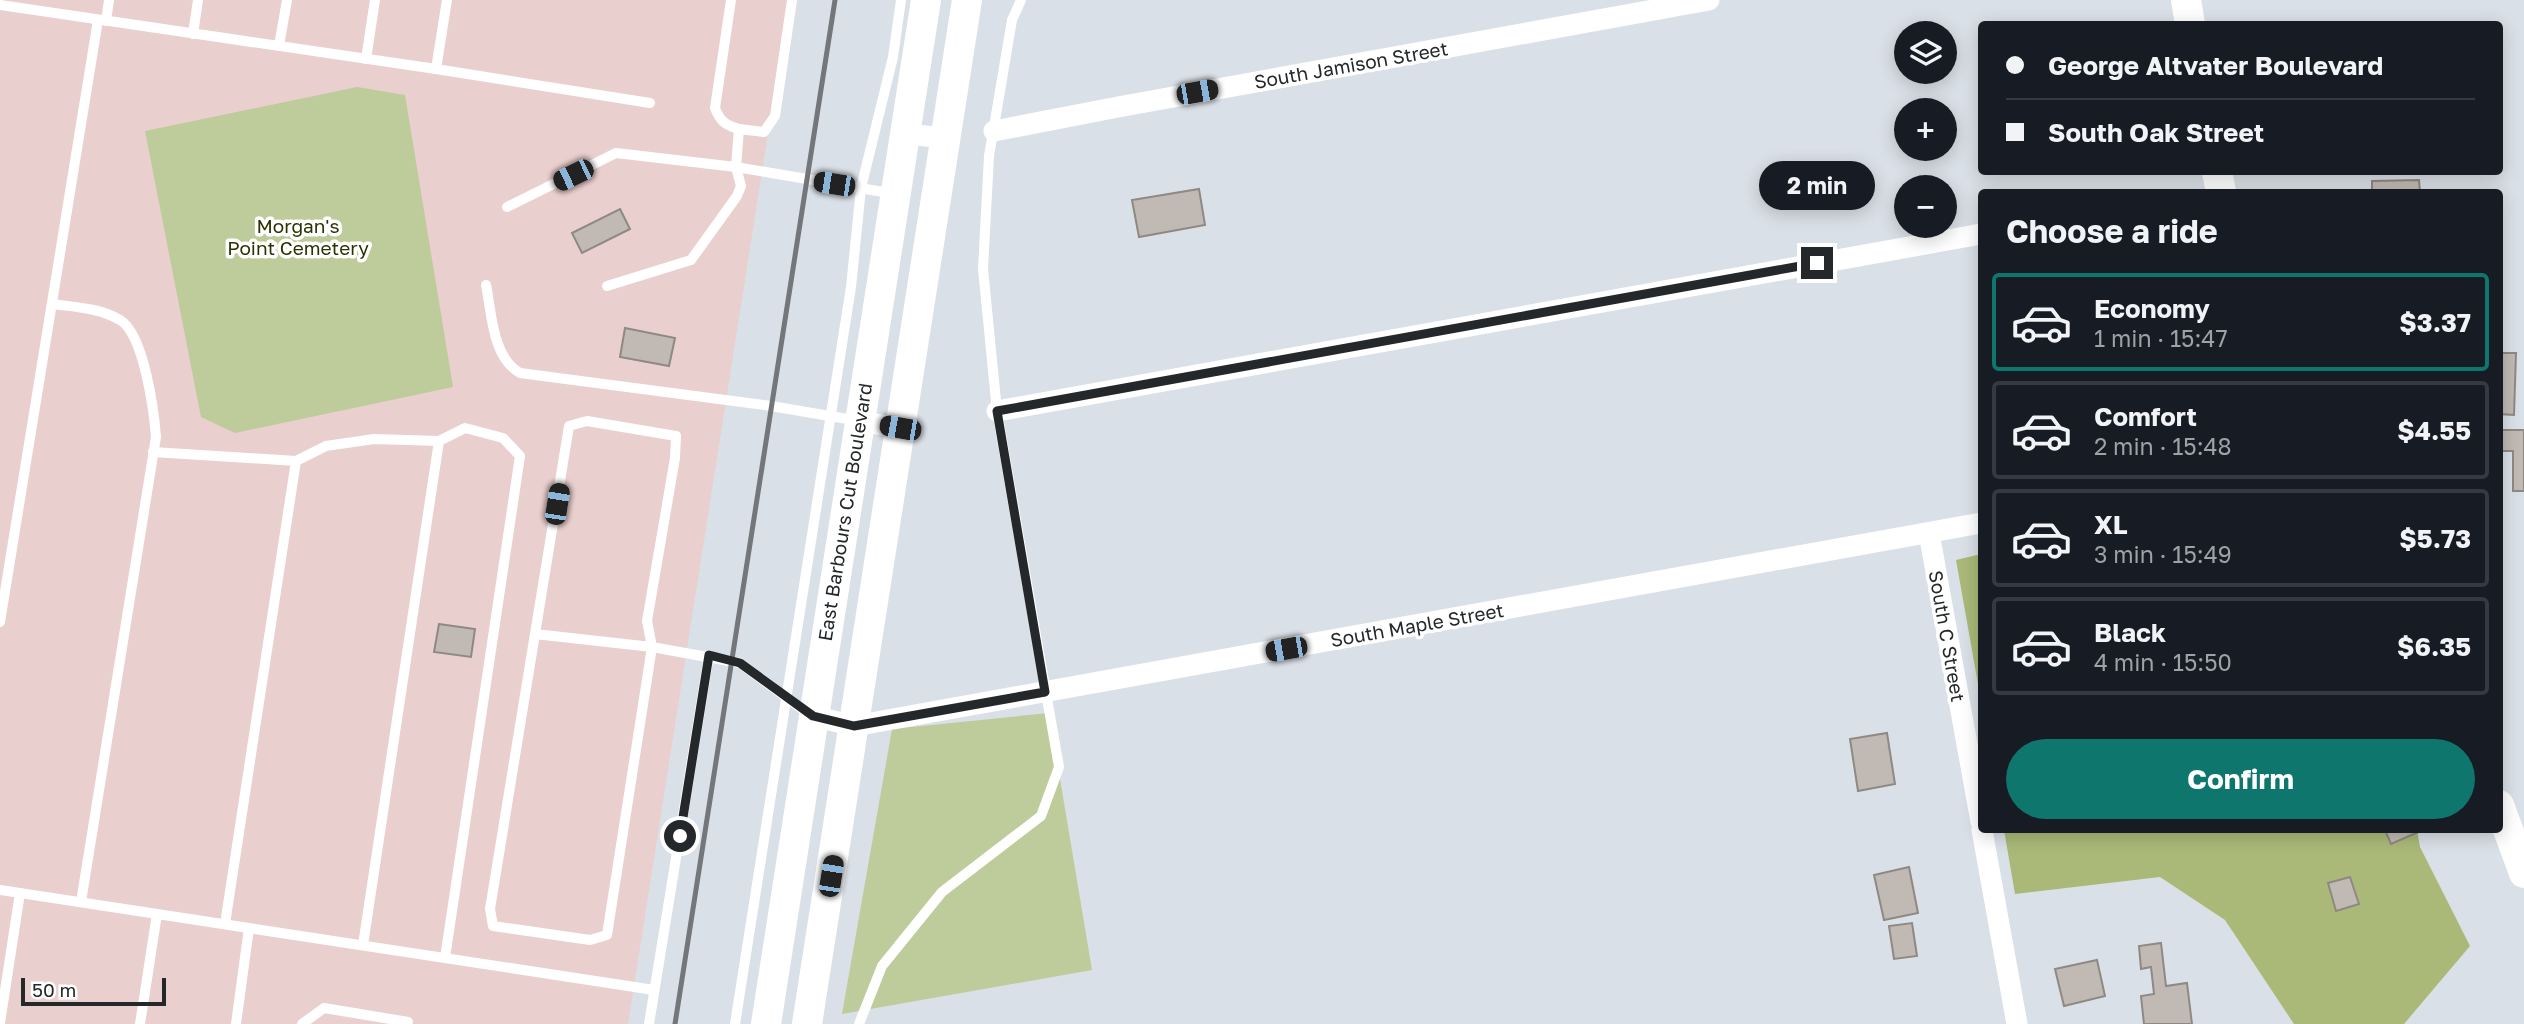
<!DOCTYPE html>
<meta charset="utf-8">
<style>
body{margin:0;font-family:"Golos Text",sans-serif;background:#20242c;color:#f1f3f6;height:100vh;display:flex;flex-direction:column;font-size:26px;white-space:nowrap}
*{box-sizing:border-box;margin:0}
p{font-size:23px;color:#9ea1a6}
.icon{flex:none;width:38px;height:38px;fill:none;stroke:currentColor;stroke-width:2;stroke-linecap:round;stroke-linejoin:round}
.map{position:relative;flex:1;overflow:hidden}
.details{position:absolute;left:1978px;top:189px;width:525px;height:644px;display:flex;flex-direction:column;background:#171b24;border-radius:7px;box-shadow:0 4px 18px #0003}
.details>*{flex:none}
.top-card{position:absolute;left:1978px;top:21px;width:525px;height:154px;border-radius:7px;box-shadow:0 4px 18px #0003;display:grid;align-content:center;height:154px;padding:0 28px;background:#171b24}
.buttons{position:absolute;left:1894px;top:21px;display:grid;gap:14px}
.buttons a{display:grid;place-items:center;width:63px;height:63px;border-radius:50%;background:#171b24;box-shadow:0 4px 18px #0003;font-size:35px}
.scale{position:absolute;left:21px;bottom:18px;width:145px;box-sizing:border-box;padding-left:7px;border:4px solid #25282a;border-top:0;font-size:19px;line-height:24px;white-space:nowrap;color:#25282a;-webkit-text-stroke:5px #fff;paint-order:stroke}
.end{position:absolute;width:32px;height:32px;margin:-16px;border:9px solid #25282a;background:#fff;box-shadow:0 0 0 4px #fff}
.from{border-radius:50%}
.bubble{position:absolute;height:49px;border-radius:24px;background:#171b24;box-shadow:0 4px 18px #0003;font-size:23px;font-weight:700;line-height:49px;text-align:center}
.car{position:absolute;width:21px;height:42px;margin:-21px -10px;border-radius:9px;box-shadow:0 0 5px 2px #0007;background:linear-gradient(#222 24%,#8ab4d8 0 40%,#222 0 76%,#8ab4d8 0 86%,#222 0)}
.top-card b{display:flex;align-items:center;gap:24px;height:66px;font-size:26px}
.top-card b+b{border-top:2px solid #363941}
.top-card i{width:18px;height:18px;background:#f1f3f6}
ul{padding:0;list-style:none}
li{display:flex;align-items:center;gap:21px;height:98px;margin:0 14px 10px;padding:0 14px;border:4px solid #363941;border-radius:7px}
li div{flex:1}
li b{display:block;font-size:26px}
li em{font-style:normal;font-weight:700}
li.on{border-color:#0f766e}
li>.icon{width:63px;height:63px;stroke-width:1.5}
h2{padding:0 28px;font-size:32px;line-height:84px}
.button{display:flex;gap:14px;margin-top:auto;padding:14px 28px}
.button a{flex:1;height:80px;border-radius:42px;background:#0f766e;color:#fff;font-size:28px;font-weight:700;line-height:80px;text-align:center}
.map>svg:first-child{display:block}
.industrial{fill:#e9cfcd}
.green{fill:#becb9a}
.forest{fill:#aab978}
.building{fill:#c1bab4;stroke:#8f8983;stroke-width:2}
.lines{fill:none;stroke-linecap:round;stroke-linejoin:round}
.lane{stroke:#fff;stroke-width:10}
.street{stroke:#fff;stroke-width:21}
.secondary{stroke:#fff;stroke-width:30}
.rail{stroke:#73777b;stroke-width:5}
.route{stroke:#25282a;stroke-width:9}
.labels{text-anchor:middle;stroke-width:7;stroke-linejoin:round;paint-order:stroke}
.street-label{font-size:19px;fill:#25282a;stroke:#fff}
.park-label{font-size:19px;fill:#2a3300;stroke:#fff}
</style>
<div class="map">
<svg width="2524" height="1024" viewBox="0 0 2524 1024">
<rect width="100%" height="100%" fill="#dae0e7"/>
<path class="industrial" d="M0 0H789L628 1024H0Z"/>
<g class="green">
<path d="M357 87 405 95 453 387 235 433 201 417 145 131Z"/>
<path d="M1049 713 1092 970 842 1014 892 729Z"/>
</g>
<g class="forest">
<path d="M1981 554V701L1956 560Z"/>
<path d="M2004 830H2417L2420 847 2470 946 2404 1024H2294L2225 920 2160 877 2015 894Z"/>
</g>
<g class="building">
<path d="M2419 180 2420 192H2372V181Z"/>
<path d="M1199 189 1205 225 1139 237 1132 200Z"/>
<path d="M620 209 630 229 582 253 572 233Z"/>
<path d="M625 328 675 338 669 366 620 357Z"/>
<path d="M2499 353H2516L2514 415 2499 414Z"/>
<path d="M2499 430H2524V491H2513V451H2499Z"/>
<path d="M439 624 475 629 471 657 434 652Z"/>
<path d="M1887 733 1895 784 1858 791 1850 739Z"/>
<path d="M2385 830H2423L2391 844Z"/>
<path d="M1909 867 1918 913 1884 920 1874 875Z"/>
<path d="M2350 877 2359 904 2336 911 2328 883Z"/>
<path d="M1912 923 1917 956 1894 959 1889 926Z"/>
<path d="M2161 943 2166 986 2187 983 2192 1024H2144L2141 996 2154 994 2151 967 2141 969 2139 946Z"/>
<path d="M2097 960 2105 996 2064 1006 2055 969Z"/>
</g>
<g class="lines">
<g class="lane">
<path d="M447 0 436 69 650 103"/>
<path d="M0 5 436 69"/>
<path d="M106 21 109 0"/>
<path d="M193 34 198 0"/>
<path d="M279 46 287 0"/>
<path d="M366 59 375 0"/>
<path d="M739 129 764 132 775 116 792 0"/>
<path d="M507 207 616 153 736 167 895 194"/>
<path d="M486 285C492 314 492 357 520 373L771 406 859 421"/>
<path d="M607 286 691 260 737 196 741 186 736 167 739 129C725 125 720 121 715 108L731 0"/>
<path d="M52 304C75 307 100 308 120 320 144 334 154 411 156 437L81 902"/>
<path d="M153 452 296 461"/>
<path d="M0 622 98 20"/>
<path d="M535 634 652 647 647 621 675 458 676 436 587 421 569 426 490 909 493 926 590 940 607 935 652 647 740 663 810 715"/>
<path d="M0 890 654 990"/>
<path d="M225 924 296 461 326 446 374 439 439 441"/>
<path d="M363 945 439 441 465 428 503 438 520 456 445 958"/>
<path d="M0 1023 20 893"/>
<path d="M140 1024 157 914"/>
<path d="M236 1024 249 928"/>
<path d="M302 1024 324 1008 408 1022 407 1024"/>
<path d="M649 1024 709 655"/>
<path d="M735 1024 851 287 861 188 893 57 901 0"/>
<path d="M859 1024 882 966 942 892 1041 816 1059 767 997 411 983 269 989 156 1012 20 1021 0"/>
</g>
<g class="street">
<path d="M994 131 1118 107 1709 0"/>
<path d="M906 134 946 138"/>
<path d="M997 411 1981 234"/>
<path d="M859 421 900 428"/>
<path d="M1929 533 1981 822"/>
<path d="M813 716 854 726 1981 523"/>
<path d="M1982 830 2017 1024"/>
</g>
<g class="secondary">
<path d="M2186 0 2190 24"/>
<path d="M2217 172 2221 192"/>
<path d="M2499 805 2524 873"/>
<path d="M766 1024 926 0"/>
<path d="M807 1024 967 0"/>
</g>
<path class="rail" d="M675 1024 835 0"/>
</g>
<g class="lines">
<path class="route" d="M680 836 709 655 740 663 813 716 854 726 1045 692 997 411 1817 263"/>
</g>
<g class="labels">
<g class="street-label">
<text transform="translate(1351 65) rotate(-10)" y="7">South Jamison Street</text>
<text transform="translate(845 512) rotate(-81)" y="7">East Barbours Cut Boulevard</text>
<text transform="translate(1417 625) rotate(-10)" y="7">South Maple Street</text>
<text transform="translate(1947 636) rotate(80)" y="7">South C Street</text>
</g>
<g class="park-label">
<text x="298" y="233">Morgan's<tspan x="298" dy="22">Point Cemetery</tspan></text>
</g>
</g>
</svg>
<div class="buttons">
<a><svg class="icon" aria-label="layers" viewBox="0 0 24 24"><path d="M12 4l9 5-9 5-9-5zM3 14l9 5 9-5"/></svg></a>
<a>+</a>
<a>−</a>
</div>
<div class="scale">50 m</div>
<i class="end from" style="left:680px;top:836px"></i>
<i class="end" style="left:1817px;top:263px"></i>
<div class="bubble" style="left:1759px;top:161px;width:116px">2 min</div>
<i class="car" style="left:1197px;top:92px;rotate:80deg"></i>
<i class="car" style="left:573px;top:175px;rotate:244deg"></i>
<i class="car" style="left:834px;top:184px;rotate:279deg"></i>
<i class="car" style="left:900px;top:428px;rotate:280deg"></i>
<i class="car" style="left:557px;top:504px;rotate:9deg"></i>
<i class="car" style="left:1286px;top:649px;rotate:260deg"></i>
<i class="car" style="left:831px;top:876px;rotate:9deg"></i>
<div class="top-card">
<b><i class="from"></i>George Altvater Boulevard</b>
<b><i></i>South Oak Street</b>
</div>
<section class="details">
<h2>Choose a ride</h2>
<ul>
<li class="on"><svg class="icon" aria-label="car" viewBox="0 0 24 24"><path d="M5 17H2v-5l4-1 3-4h7l3 4 3 1v5h-3M9 17h6M6 11h13"/><circle cx="7" cy="17" r="2"/><circle cx="17" cy="17" r="2"/></svg><div><b>Economy</b><p>1 min · 15:47</p></div><em>$3.37</em></li>
<li><svg class="icon" aria-label="car" viewBox="0 0 24 24"><path d="M5 17H2v-5l4-1 3-4h7l3 4 3 1v5h-3M9 17h6M6 11h13"/><circle cx="7" cy="17" r="2"/><circle cx="17" cy="17" r="2"/></svg><div><b>Comfort</b><p>2 min · 15:48</p></div><em>$4.55</em></li>
<li><svg class="icon" aria-label="car" viewBox="0 0 24 24"><path d="M5 17H2v-5l4-1 3-4h7l3 4 3 1v5h-3M9 17h6M6 11h13"/><circle cx="7" cy="17" r="2"/><circle cx="17" cy="17" r="2"/></svg><div><b>XL</b><p>3 min · 15:49</p></div><em>$5.73</em></li>
<li><svg class="icon" aria-label="car" viewBox="0 0 24 24"><path d="M5 17H2v-5l4-1 3-4h7l3 4 3 1v5h-3M9 17h6M6 11h13"/><circle cx="7" cy="17" r="2"/><circle cx="17" cy="17" r="2"/></svg><div><b>Black</b><p>4 min · 15:50</p></div><em>$6.35</em></li>
</ul>
<div class="button"><a>Confirm</a></div>
</section>
</div>
